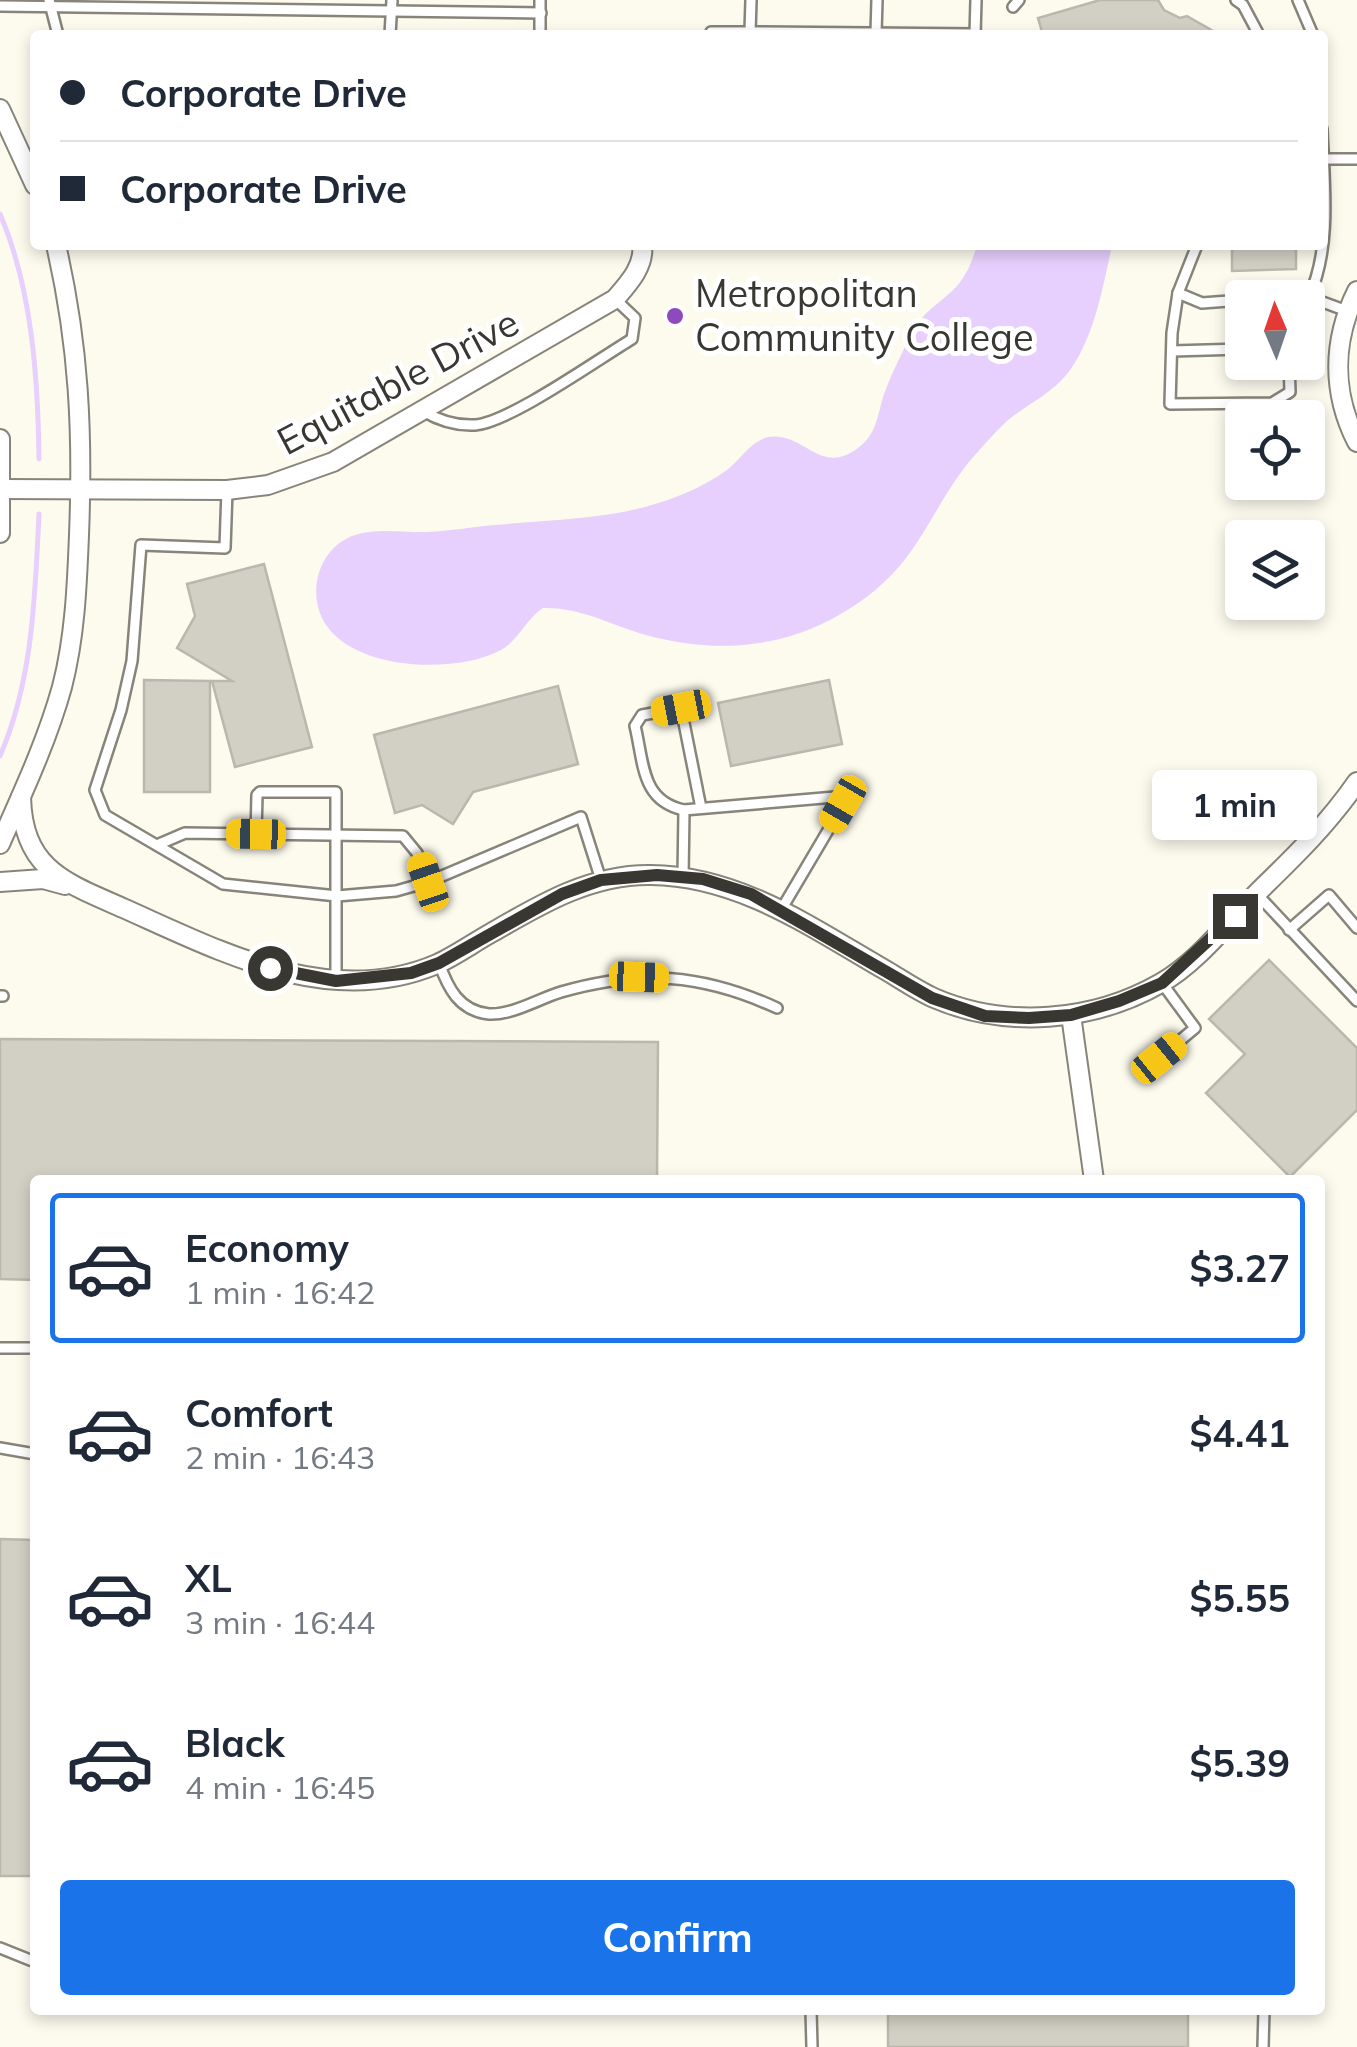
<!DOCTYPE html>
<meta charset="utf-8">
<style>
body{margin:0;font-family:Mulish,sans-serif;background:#f6f6f7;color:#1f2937;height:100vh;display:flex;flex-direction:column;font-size:38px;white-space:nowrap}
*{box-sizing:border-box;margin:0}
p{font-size:32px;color:#747a83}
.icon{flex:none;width:55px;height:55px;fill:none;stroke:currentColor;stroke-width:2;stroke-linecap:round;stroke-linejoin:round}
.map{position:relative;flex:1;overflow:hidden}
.side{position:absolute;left:30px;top:1175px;width:1295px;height:840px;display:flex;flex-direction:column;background:#fff;border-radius:10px;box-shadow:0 5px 15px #0003}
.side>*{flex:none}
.top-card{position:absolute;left:30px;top:30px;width:1298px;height:220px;border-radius:10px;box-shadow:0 5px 15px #0003;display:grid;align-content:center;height:220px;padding:0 30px;background:#fff}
.needle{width:65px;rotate:358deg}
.fabs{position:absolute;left:1225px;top:280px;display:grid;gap:20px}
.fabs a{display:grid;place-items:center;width:100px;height:100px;border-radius:10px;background:#fff;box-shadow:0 5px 15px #0003;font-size:50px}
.end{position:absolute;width:45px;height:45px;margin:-22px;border:12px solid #383732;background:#fff;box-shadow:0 0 0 5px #fff}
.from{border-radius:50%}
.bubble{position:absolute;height:70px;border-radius:10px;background:#fff;box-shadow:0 5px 15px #0003;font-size:32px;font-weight:700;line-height:70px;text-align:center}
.car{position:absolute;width:30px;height:60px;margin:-30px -15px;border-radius:12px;box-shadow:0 0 8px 2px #0007;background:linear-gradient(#f5c518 24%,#345 0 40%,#f5c518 0 76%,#345 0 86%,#f5c518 0)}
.top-card b{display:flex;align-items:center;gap:35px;height:95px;font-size:38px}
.top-card b+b{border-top:2px solid #e0e1e3}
.top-card i{width:25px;height:25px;background:#1f2937}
ul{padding:18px 0 0;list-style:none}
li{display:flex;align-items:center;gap:30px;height:150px;margin:0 20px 15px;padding:0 10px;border:5px solid transparent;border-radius:10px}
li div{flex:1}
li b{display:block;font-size:38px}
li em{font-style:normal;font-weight:700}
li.on{border-color:#1a73e8}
li>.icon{width:90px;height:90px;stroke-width:1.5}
.action{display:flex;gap:20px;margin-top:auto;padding:20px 30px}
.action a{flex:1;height:115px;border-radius:10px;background:#1a73e8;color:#fff;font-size:40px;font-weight:700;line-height:115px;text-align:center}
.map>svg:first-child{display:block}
.water{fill:#e7d0fd}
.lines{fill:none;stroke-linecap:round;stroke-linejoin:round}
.stream{stroke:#e7d0fd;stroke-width:5}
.building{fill:#d2cfc4;stroke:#bab7ad;stroke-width:2.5}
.lane-casing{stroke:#87847a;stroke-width:14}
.street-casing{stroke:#87847a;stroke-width:22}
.lane{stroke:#fff;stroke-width:9}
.street{stroke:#fff;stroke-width:18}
.route{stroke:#383732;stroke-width:12}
.poi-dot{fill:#8e49bd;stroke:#fff;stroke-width:4}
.labels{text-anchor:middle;stroke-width:10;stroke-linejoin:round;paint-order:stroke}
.poi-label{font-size:38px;fill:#383732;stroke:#fff;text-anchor:start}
.street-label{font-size:38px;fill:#383732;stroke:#fff}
</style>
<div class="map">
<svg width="1357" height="2047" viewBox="0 0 1357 2047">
<rect width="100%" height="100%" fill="#fdfaee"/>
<path class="water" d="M977 245H1112C1103 287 1094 340 1067 374 1051 394 1026 405 1007 421 996 431 985 444 975 455 946 487 930 528 903 562 869 604 812 636 759 643 721 649 683 645 646 635 611 625 580 607 543 608 526 619 519 640 501 650 455 675 348 671 322 618 308 588 320 549 352 536 377 527 402 533 427 532 450 531 472 527 495 525 545 520 595 520 645 507 674 499 702 488 727 470 740 460 751 441 768 437 805 431 819 477 858 448 879 433 877 411 886 389 893 370 903 352 911 334 921 314 937 305 952 291 966 278 972 262 977 245Z"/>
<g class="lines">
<g class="stream">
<path d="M0 214C32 288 38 378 39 459"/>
<path d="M0 756C33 680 35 596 39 514"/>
</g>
</g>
<g class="building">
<path d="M1100 0H1158L1164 10 1180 18 1187 16 1220 35H1043L1038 18Z"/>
<path d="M1232 245H1296V269L1232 271Z"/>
<path d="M264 564 312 747 235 767 212 681H232L177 648 195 616 187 584Z"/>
<path d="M144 680 210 681V792H144Z"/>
<path d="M829 680 842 744 731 766 718 703Z"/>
<path d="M558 686 578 764 473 792 453 824 422 805 395 813 374 735Z"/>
<path d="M1269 960 1357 1048V1110L1290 1177 1206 1093 1245 1054 1209 1019Z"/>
<path d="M0 1039 658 1042 657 1180H35V1280L0 1279Z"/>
<path d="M0 1539 35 1540V1876H0Z"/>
<rect x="888" y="2010" width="300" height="37"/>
</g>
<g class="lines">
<g class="lane-casing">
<g id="lane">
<path d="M49 0 58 35"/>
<path d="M540 0V35"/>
<path d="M1236 0 1243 5 1259 35"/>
<path d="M1298 0 1313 35"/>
<path d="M0 6 541 13"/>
<path d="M1013 7 1019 0"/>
<path d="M711 32H750L751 0"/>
<path d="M750 32 975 34"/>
<path d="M876 33 877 0"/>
<path d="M390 35 392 0"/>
<path d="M975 35 976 0"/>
<path d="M1322 159H1357"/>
<path d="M1178 293 1197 245"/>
<path d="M1309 297C1332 246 1324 184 1322 129"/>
<path d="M1295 298 1309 297 1347 311"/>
<path d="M1242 300 1202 303 1178 293 1172 333 1170 404 1272 403 1290 392 1289 362"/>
<path d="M1172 351 1242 349"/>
<path d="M423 411C438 420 456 426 475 425 510 422 597 360 632 339L635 318 616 300"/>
<path d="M227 490 225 548 141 545 132 661 121 710 95 790 105 815 223 884 337 896 396 891 428 882 581 817 601 880"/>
<path d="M684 810C641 801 644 763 635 726L642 715 681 708 701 808"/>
<path d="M256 834 257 795 260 792H336V980"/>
<path d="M157 845 185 833 403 836 417 853 428 882"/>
<path d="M683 877 684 810 835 797 843 805 781 910"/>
<path d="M1257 894 1357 1001"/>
<path d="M1289 930 1329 895 1357 928"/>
<path d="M439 963C448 988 459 1011 489 1014 513 1015 538 999 561 992 640 969 703 974 777 1008"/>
<path d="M0 996H3"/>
<path d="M1159 1058 1195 1028 1162 983"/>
<path d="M0 1348H35"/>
<path d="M0 1448 35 1454"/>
<path d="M0 1948 35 1962"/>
<path d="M811 2010 812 2047"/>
<path d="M1263 2047 1264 2010"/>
</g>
</g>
<g class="street-casing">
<g id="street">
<path d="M0 109 35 185"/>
<path d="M1357 291C1332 341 1332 393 1357 442"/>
<path d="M0 439V533"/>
<path d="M0 489 227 490 268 485 333 462 615 299C628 284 645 266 642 245"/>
<path d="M21 797C23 869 64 882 123 908 220 951 329 1010 437 964 455 956 473 943 491 933 541 904 591 874 651 875 740 876 812 928 887 971 902 980 918 991 934 998 1006 1029 1093 1022 1161 983 1198 962 1228 922 1258 892 1295 856 1327 825 1357 782"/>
<path d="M0 844C23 792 47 741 62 687 75 637 77 585 79 535 83 432 79 345 56 245"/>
<path d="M0 882 43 879 65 885"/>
<path d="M1071 1015 1094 1180"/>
</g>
</g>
<use href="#lane" class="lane"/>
<use href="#street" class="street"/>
</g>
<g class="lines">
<path class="route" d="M270 968 336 981 411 973 439 963 562 894 601 880 657 875 703 879 751 894 932 998 985 1016 1029 1018 1071 1015 1119 1001 1162 983 1235 916"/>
</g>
<circle class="poi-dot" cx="675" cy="316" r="10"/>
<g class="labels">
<g class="poi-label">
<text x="695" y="307">Metropolitan<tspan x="695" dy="44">Community College</tspan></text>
</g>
<g class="street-label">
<text transform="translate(398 382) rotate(-28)" y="13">Equitable Drive</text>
</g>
</g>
</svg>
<div class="fabs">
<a><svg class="needle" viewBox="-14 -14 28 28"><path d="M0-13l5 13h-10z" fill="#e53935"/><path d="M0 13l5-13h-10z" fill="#747a83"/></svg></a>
<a><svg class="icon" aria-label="locate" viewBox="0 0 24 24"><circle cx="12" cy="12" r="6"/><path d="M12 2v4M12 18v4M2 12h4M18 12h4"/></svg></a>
<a><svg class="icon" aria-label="layers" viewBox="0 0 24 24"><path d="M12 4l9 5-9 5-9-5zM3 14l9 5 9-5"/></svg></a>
</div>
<i class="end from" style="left:270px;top:968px"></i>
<i class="end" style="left:1235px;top:916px"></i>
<div class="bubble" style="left:1152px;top:770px;width:165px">1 min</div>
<i class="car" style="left:681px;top:708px;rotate:259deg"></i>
<i class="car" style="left:843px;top:804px;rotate:210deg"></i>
<i class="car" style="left:256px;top:834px;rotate:271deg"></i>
<i class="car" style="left:428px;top:882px;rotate:341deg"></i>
<i class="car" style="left:639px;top:977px;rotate:92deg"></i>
<i class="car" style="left:1159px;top:1058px;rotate:51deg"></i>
<div class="top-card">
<b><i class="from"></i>Corporate Drive</b>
<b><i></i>Corporate Drive</b>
</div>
<section class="side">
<ul>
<li class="on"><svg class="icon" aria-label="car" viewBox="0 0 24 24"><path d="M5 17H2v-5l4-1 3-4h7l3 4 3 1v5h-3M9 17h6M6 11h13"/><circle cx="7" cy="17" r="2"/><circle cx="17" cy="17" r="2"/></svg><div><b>Economy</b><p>1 min · 16:42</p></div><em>$3.27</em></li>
<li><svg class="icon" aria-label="car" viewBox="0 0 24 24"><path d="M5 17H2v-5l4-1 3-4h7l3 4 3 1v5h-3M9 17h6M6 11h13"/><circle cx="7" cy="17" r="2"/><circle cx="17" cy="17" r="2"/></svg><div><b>Comfort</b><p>2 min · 16:43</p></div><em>$4.41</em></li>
<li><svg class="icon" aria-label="car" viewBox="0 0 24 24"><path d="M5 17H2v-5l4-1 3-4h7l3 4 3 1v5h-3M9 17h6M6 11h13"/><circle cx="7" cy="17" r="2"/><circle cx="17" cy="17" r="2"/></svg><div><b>XL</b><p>3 min · 16:44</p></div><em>$5.55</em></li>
<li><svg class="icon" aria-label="car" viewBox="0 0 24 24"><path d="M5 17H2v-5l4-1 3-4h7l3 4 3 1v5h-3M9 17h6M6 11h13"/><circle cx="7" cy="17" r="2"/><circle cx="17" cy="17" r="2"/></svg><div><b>Black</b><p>4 min · 16:45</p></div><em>$5.39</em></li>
</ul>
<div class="action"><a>Confirm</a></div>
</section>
</div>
